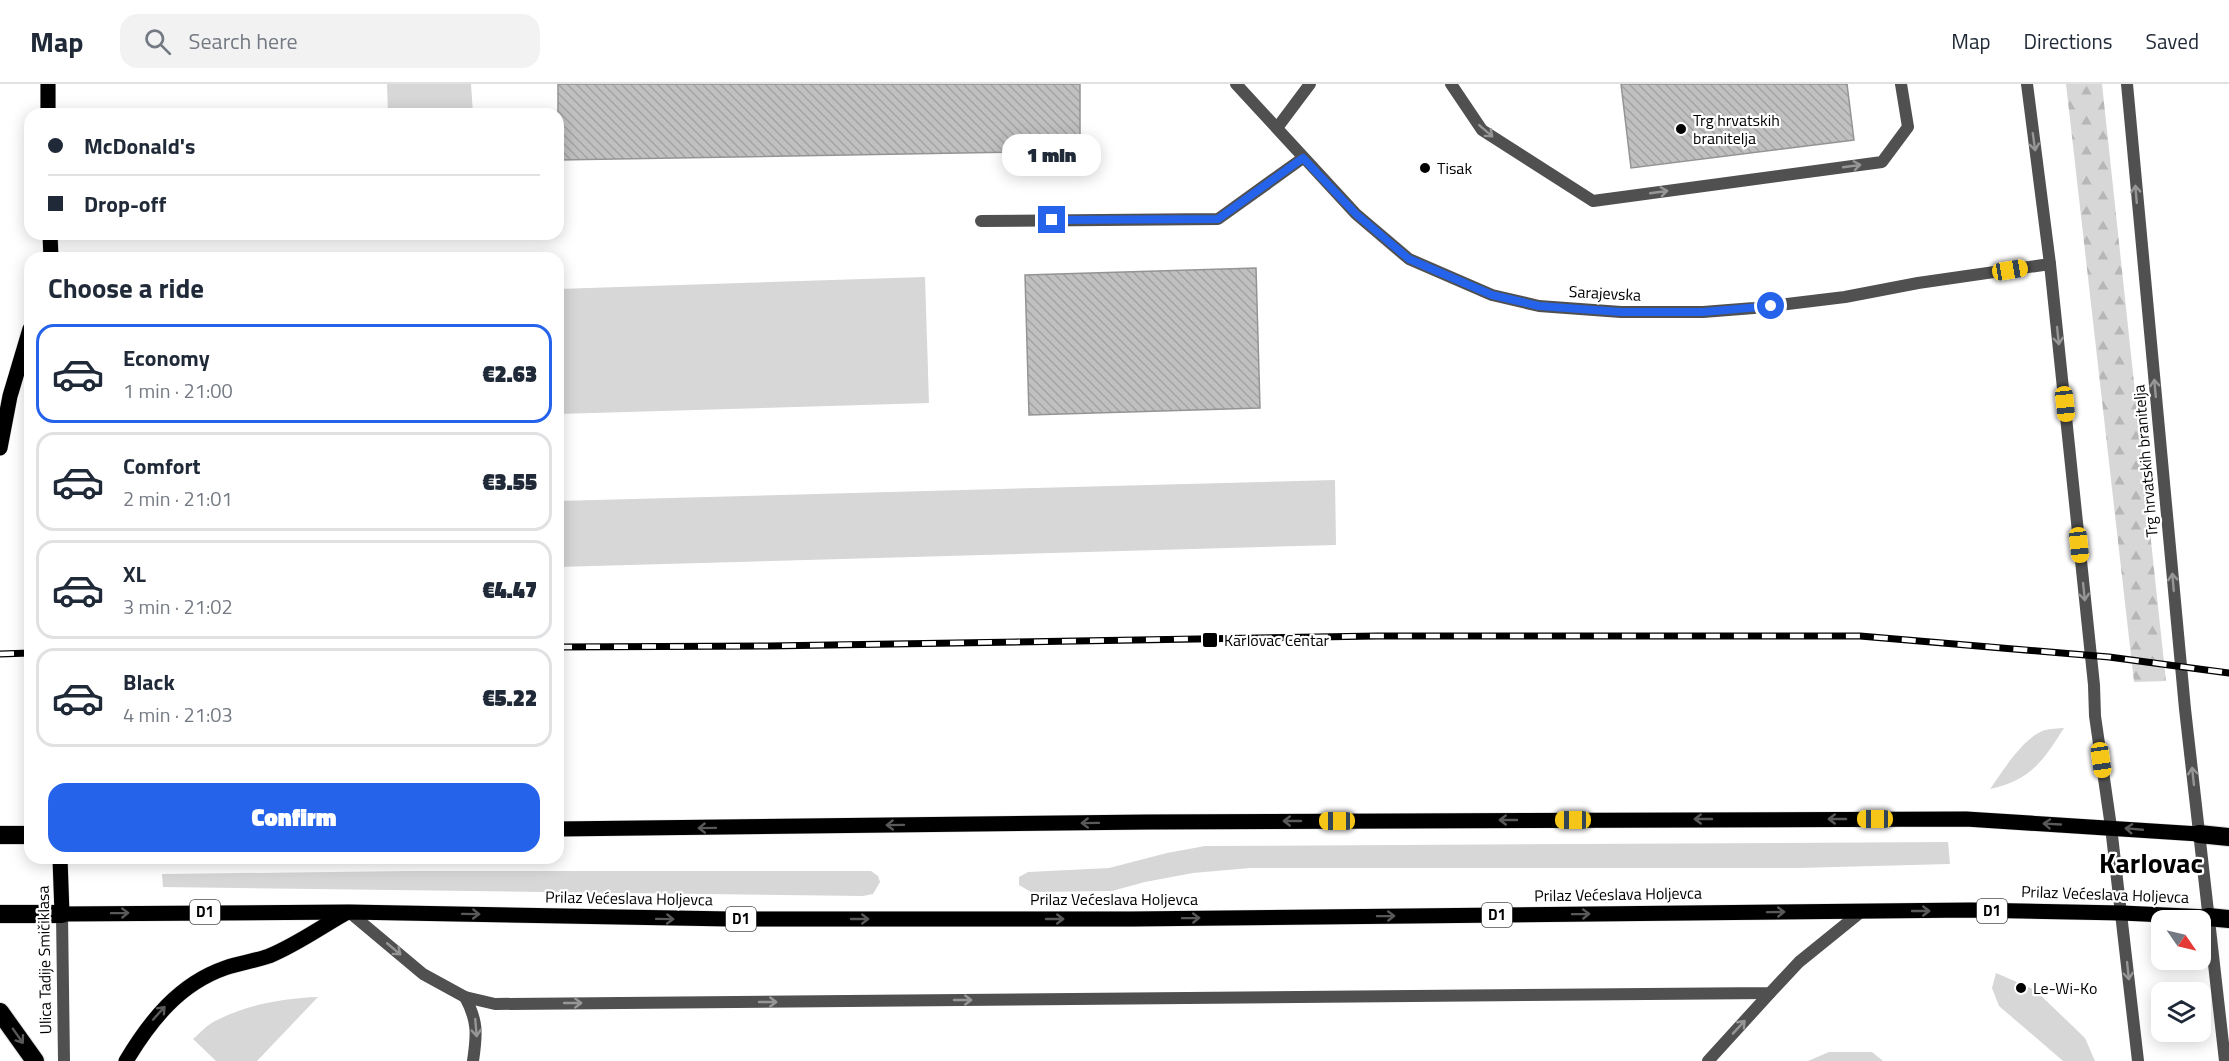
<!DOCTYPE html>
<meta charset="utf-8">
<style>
body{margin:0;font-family:"Titillium Web",sans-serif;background:#f2f2f3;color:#1f2937;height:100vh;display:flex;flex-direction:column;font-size:22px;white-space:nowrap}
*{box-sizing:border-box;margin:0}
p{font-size:20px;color:#747a83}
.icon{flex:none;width:33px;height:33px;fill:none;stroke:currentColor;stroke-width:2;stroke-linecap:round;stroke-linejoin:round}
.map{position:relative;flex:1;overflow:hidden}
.side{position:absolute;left:24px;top:168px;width:540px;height:612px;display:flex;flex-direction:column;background:#fff;border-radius:18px;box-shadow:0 3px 15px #0003}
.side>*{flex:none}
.top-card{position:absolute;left:24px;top:24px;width:540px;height:132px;border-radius:18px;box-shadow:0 3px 15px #0003;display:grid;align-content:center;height:132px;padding:0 24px;background:#fff}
.needle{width:39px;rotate:124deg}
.fabs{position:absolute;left:2151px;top:826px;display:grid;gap:12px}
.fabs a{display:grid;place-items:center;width:60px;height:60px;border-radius:12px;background:#fff;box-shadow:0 3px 15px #0003;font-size:30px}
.end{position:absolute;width:27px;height:27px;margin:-14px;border:8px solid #2563eb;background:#fff;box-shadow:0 0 0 3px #fff}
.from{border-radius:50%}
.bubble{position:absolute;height:42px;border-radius:18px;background:#fff;box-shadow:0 3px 15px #0003;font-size:20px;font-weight:800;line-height:42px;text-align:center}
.car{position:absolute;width:18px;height:36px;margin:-18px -9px;border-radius:8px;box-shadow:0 0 4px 2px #0007;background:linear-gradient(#f5c518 24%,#345 0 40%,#f5c518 0 76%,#345 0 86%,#f5c518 0)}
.top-card b{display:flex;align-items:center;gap:21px;height:57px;font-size:22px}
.top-card b+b{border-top:2px solid #e0e1e3}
.top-card i{width:15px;height:15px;background:#1f2937}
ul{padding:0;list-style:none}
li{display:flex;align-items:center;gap:18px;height:99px;margin:0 12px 9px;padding:0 12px;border:3px solid #e0e1e3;border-radius:18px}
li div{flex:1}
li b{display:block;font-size:22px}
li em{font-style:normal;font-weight:800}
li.current{border-color:#2563eb}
li>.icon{width:54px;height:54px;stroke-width:1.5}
h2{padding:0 24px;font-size:27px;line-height:72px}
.cta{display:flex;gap:12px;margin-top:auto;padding:12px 24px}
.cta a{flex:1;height:69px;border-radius:18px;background:#2563eb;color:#fff;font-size:24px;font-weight:800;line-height:69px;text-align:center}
header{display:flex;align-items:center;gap:36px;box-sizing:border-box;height:84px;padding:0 30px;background:#fff;border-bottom:2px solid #e0e1e3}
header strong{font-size:28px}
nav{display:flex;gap:33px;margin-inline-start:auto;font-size:21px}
.search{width:420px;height:54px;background:#f2f2f3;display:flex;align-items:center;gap:15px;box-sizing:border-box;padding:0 21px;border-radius:18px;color:#747a83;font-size:22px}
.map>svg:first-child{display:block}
.green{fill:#d7d7d7}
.forest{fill:url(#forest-firs)}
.building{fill:url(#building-back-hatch);stroke:#949494;stroke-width:1.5}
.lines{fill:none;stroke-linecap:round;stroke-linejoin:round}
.primary-casing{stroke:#dbdbdb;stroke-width:16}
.highway-casing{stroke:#dbdbdb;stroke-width:20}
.lane{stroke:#505050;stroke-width:12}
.street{stroke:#505050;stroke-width:12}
.primary{stroke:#000;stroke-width:15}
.highway{stroke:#000;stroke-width:18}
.rail-casing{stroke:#000;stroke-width:7}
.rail{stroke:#fff;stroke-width:4.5;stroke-dasharray:14;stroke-linecap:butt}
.oneway{stroke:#969696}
.oneway2{stroke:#595959}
.route{stroke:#2563eb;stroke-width:8}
.poi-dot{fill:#000;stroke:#fff;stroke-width:2}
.labels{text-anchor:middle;stroke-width:4.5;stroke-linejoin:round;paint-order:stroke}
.shield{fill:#fff;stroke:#4c4c4c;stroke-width:1.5}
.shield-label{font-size:15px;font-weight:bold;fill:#000}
.poi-label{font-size:16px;fill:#000;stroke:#fff;text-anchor:start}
.street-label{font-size:16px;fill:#000;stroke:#fff}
.town-label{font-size:28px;font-weight:bold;fill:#000;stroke:#fff}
</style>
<header>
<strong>Map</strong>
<div class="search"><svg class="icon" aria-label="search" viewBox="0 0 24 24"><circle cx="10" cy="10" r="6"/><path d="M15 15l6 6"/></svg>Search here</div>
<nav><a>Map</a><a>Directions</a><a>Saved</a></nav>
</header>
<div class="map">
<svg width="2229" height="977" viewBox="0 0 2229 977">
<defs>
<pattern id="forest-firs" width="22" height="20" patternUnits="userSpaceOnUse" patternTransform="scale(1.5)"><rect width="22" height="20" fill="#d7d7d7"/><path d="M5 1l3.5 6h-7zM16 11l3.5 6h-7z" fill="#b7b7b7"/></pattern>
<pattern id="building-back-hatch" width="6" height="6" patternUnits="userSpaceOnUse" patternTransform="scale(1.5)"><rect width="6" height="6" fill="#c0c0c0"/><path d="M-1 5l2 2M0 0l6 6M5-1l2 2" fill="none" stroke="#a3a3a3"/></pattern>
</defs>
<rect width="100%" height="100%" fill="#fff"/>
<g class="green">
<path d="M387 0H471L473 30H388Z"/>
<path d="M389 169 467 171 468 174H390Z"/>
<path d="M925 193 929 319 558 330V205Z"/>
<path d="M1335 396 1336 461 558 483V417Z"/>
<path d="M2064 644C2043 677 2031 696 1990 705 2003 687 2023 653 2045 646 2051 645 2058 644 2064 644Z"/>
<path d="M1948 758 1950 780 1797 784H1250L1193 789 1145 798 1112 807 1031 808 1019 801V793L1028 788 1109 784 1167 769 1205 762Z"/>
<path d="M411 787H871L878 792 880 798 873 810 863 812 163 803 162 790Z"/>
<path d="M1996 889 2035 906 2085 954 2095 977H2063L1999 922 1992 904Z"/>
<path d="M318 913 257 977H216L193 955C200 949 207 941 215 937 247 921 282 914 318 913Z"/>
<path d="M1829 968H1872L1883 977H1808Z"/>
</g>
<path class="forest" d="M2066 0H2102L2166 597 2134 598Z"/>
<g class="building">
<path d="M558 0H1080V67L558 76Z"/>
<path d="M1621 0H1847L1854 56 1631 84Z"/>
<path d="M1256 184 1260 324 1029 331 1025 191Z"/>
</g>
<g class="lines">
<g class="primary-casing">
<g id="primary">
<path d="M48 0V30"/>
<path d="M50 150 51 174"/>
<path d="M0 364 10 312 30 245"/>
<path d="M558 745 1148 738 1966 735 2199 750"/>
<path d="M60 774 62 830 349 828 730 835H1132L1971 826 2122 829 2208 833"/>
<path d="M126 977C150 937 179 900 225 884 239 879 255 877 269 872 296 861 321 843 346 829"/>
</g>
</g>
<g class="highway-casing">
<g id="highway">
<path d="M2199 750 2229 753"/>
<path d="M0 751H30"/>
<path d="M0 830H62"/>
<path d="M2208 833 2229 835"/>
<path d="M0 928 35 977"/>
</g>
</g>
<g class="lane">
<path d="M1451 0 1482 46 1593 117 1882 78 1908 43 1901 0"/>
<path d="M1277 44 1310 0"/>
<path d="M981 137 1218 135 1303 74"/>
<path d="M349 828 423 890 465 913 495 920 1770 909 1799 878 1862 827"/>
<path d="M465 913C478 937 477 950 473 977"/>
<path d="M1708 977 1770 909"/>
</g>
<g class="street">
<path d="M1236 0 1356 130 1409 175 1492 211 1539 222 1621 228H1703L1754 224 1845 213 1918 199 2050 180"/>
<path d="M2027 0 2050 180 2094 601 2095 632 2111 743 2138 977"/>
<path d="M2127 0 2185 625 2225 977"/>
<path d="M62 830 64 977"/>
</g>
<use href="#primary" class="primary"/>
<use href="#highway" class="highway"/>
<g class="rail-casing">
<g id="rail">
<path d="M558 563 768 562 1377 552H1860L2109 573 2229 589"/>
<path d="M0 570 30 569"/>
</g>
</g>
<use href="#rail" class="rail"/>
</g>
<defs><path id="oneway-shaft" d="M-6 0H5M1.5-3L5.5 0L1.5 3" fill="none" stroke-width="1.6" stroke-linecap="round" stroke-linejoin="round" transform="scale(1.5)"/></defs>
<g class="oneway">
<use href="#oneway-shaft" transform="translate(1486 47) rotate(41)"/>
<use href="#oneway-shaft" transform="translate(2034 58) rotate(82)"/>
<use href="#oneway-shaft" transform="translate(1852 82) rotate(-8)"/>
<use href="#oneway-shaft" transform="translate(1659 108) rotate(-8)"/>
<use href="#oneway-shaft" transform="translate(2136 110) rotate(-95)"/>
<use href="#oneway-shaft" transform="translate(2058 252) rotate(84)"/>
<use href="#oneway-shaft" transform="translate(2155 304) rotate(-95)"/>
<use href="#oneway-shaft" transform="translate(2173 498) rotate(-95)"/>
<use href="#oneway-shaft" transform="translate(2084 508) rotate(84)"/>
<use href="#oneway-shaft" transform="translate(2193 692) rotate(-96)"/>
<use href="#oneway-shaft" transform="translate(394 865) rotate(40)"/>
<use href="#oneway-shaft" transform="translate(2128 887) rotate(84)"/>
<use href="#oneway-shaft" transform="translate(963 916)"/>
<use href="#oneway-shaft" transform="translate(768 918)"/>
<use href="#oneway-shaft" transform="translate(573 919)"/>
<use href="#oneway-shaft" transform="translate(1739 943) rotate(-47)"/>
<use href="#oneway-shaft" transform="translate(476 944) rotate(85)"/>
</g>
<g class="oneway2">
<use href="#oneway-shaft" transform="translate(1703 735) rotate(180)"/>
<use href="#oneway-shaft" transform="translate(1837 735) rotate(-180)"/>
<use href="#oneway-shaft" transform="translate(1508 736) rotate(180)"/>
<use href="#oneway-shaft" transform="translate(1292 737) rotate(180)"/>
<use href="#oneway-shaft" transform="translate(1090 739) rotate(179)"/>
<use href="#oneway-shaft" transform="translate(2052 740) rotate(-177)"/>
<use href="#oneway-shaft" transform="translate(895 741) rotate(179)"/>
<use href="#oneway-shaft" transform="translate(707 744) rotate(179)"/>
<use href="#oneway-shaft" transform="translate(2134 745) rotate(-175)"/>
<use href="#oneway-shaft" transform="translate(1921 827)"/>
<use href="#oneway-shaft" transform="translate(1776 828) rotate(-1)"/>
<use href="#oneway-shaft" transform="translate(120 829) rotate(-1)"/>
<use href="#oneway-shaft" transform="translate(471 830) rotate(1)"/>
<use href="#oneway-shaft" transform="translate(1581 830) rotate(-1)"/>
<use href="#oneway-shaft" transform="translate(1386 832) rotate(-1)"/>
<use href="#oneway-shaft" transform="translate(1191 834) rotate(-1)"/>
<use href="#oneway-shaft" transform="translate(665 835) rotate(1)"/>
<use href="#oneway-shaft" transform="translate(860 835)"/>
<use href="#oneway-shaft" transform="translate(1055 835)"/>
<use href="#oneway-shaft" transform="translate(159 929) rotate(-48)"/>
<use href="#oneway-shaft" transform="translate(18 952) rotate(55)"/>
</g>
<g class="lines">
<path class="route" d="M1052 136 1218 135 1303 74 1356 130 1409 175 1492 211 1539 222 1621 228H1703L1771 222"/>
</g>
<g class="poi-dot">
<circle cx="1681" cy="45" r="6"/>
<circle cx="1425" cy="84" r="6"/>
<rect x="1202" y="548" width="16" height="16" rx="3"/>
<circle cx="2021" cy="904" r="6"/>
</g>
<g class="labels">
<g class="shield">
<rect x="1977" y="815" width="30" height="24" rx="4.5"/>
<rect x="190" y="816" width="30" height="24" rx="4.5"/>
<rect x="1482" y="819" width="30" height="24" rx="4.5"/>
<rect x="726" y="823" width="30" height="24" rx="4.5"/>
</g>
<g class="shield-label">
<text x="1992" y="832">D1</text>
<text x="205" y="833">D1</text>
<text x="1497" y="836">D1</text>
<text x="741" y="840">D1</text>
</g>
<g class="poi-label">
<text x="1693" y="42">Trg hrvatskih<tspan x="1693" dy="18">branitelja</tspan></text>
<text x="1437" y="90">Tisak</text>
<text x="1224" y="562">Karlovac Centar</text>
<text x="2033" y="910">Le-Wi-Ko</text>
</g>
<g class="street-label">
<text transform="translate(1605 209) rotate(3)" y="6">Sarajevska</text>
<text transform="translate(2145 377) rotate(-95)" y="6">Trg hrvatskih branitelja</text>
<text transform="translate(1618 810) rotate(-1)" y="6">Prilaz Većeslava Holjevca</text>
<text transform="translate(2105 810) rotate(2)" y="6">Prilaz Većeslava Holjevca</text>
<text transform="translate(629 814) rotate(1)" y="6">Prilaz Većeslava Holjevca</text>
<text x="1114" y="821">Prilaz Većeslava Holjevca</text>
<text transform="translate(44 876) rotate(-91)" y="6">Ulica Tadije Smičiklasa</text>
</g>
<g class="town-label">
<text x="2151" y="789">Karlovac</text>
</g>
</g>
</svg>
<div class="fabs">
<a><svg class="needle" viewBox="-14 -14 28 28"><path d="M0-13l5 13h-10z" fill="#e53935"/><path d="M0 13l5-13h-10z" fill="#747a83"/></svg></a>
<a><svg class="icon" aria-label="layers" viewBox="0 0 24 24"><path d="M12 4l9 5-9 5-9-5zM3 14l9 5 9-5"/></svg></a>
</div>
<i class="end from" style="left:1771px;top:222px"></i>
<i class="end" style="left:1052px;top:136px"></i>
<div class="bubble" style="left:1002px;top:50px;width:99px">1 min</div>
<i class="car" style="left:2010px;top:186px;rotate:81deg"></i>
<i class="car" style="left:2065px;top:320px;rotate:174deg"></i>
<i class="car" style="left:2079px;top:461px;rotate:174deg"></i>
<i class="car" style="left:2101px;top:676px;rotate:172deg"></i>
<i class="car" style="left:1875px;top:735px;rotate:270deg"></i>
<i class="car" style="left:1573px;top:736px;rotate:270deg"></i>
<i class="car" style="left:1337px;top:737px;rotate:270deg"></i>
<div class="top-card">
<b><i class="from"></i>McDonald's</b>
<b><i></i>Drop-off</b>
</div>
<section class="side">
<h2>Choose a ride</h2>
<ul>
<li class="current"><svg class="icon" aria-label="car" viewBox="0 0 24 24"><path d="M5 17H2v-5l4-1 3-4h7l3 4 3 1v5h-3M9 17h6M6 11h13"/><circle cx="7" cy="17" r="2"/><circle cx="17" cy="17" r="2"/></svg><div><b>Economy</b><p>1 min · 21:00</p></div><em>€2.63</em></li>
<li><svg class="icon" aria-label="car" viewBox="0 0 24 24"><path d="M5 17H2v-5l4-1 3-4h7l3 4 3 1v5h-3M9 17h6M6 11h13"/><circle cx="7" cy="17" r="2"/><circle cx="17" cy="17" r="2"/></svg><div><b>Comfort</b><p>2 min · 21:01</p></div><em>€3.55</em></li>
<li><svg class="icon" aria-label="car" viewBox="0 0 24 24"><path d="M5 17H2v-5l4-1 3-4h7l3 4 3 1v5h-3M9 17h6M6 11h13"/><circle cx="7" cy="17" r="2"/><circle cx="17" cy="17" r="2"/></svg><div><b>XL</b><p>3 min · 21:02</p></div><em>€4.47</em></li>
<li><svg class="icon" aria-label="car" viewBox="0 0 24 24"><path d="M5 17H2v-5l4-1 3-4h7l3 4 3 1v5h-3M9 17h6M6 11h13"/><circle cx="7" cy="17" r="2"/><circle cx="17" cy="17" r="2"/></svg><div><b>Black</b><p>4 min · 21:03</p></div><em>€5.22</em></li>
</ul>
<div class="cta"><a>Confirm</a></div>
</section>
</div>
